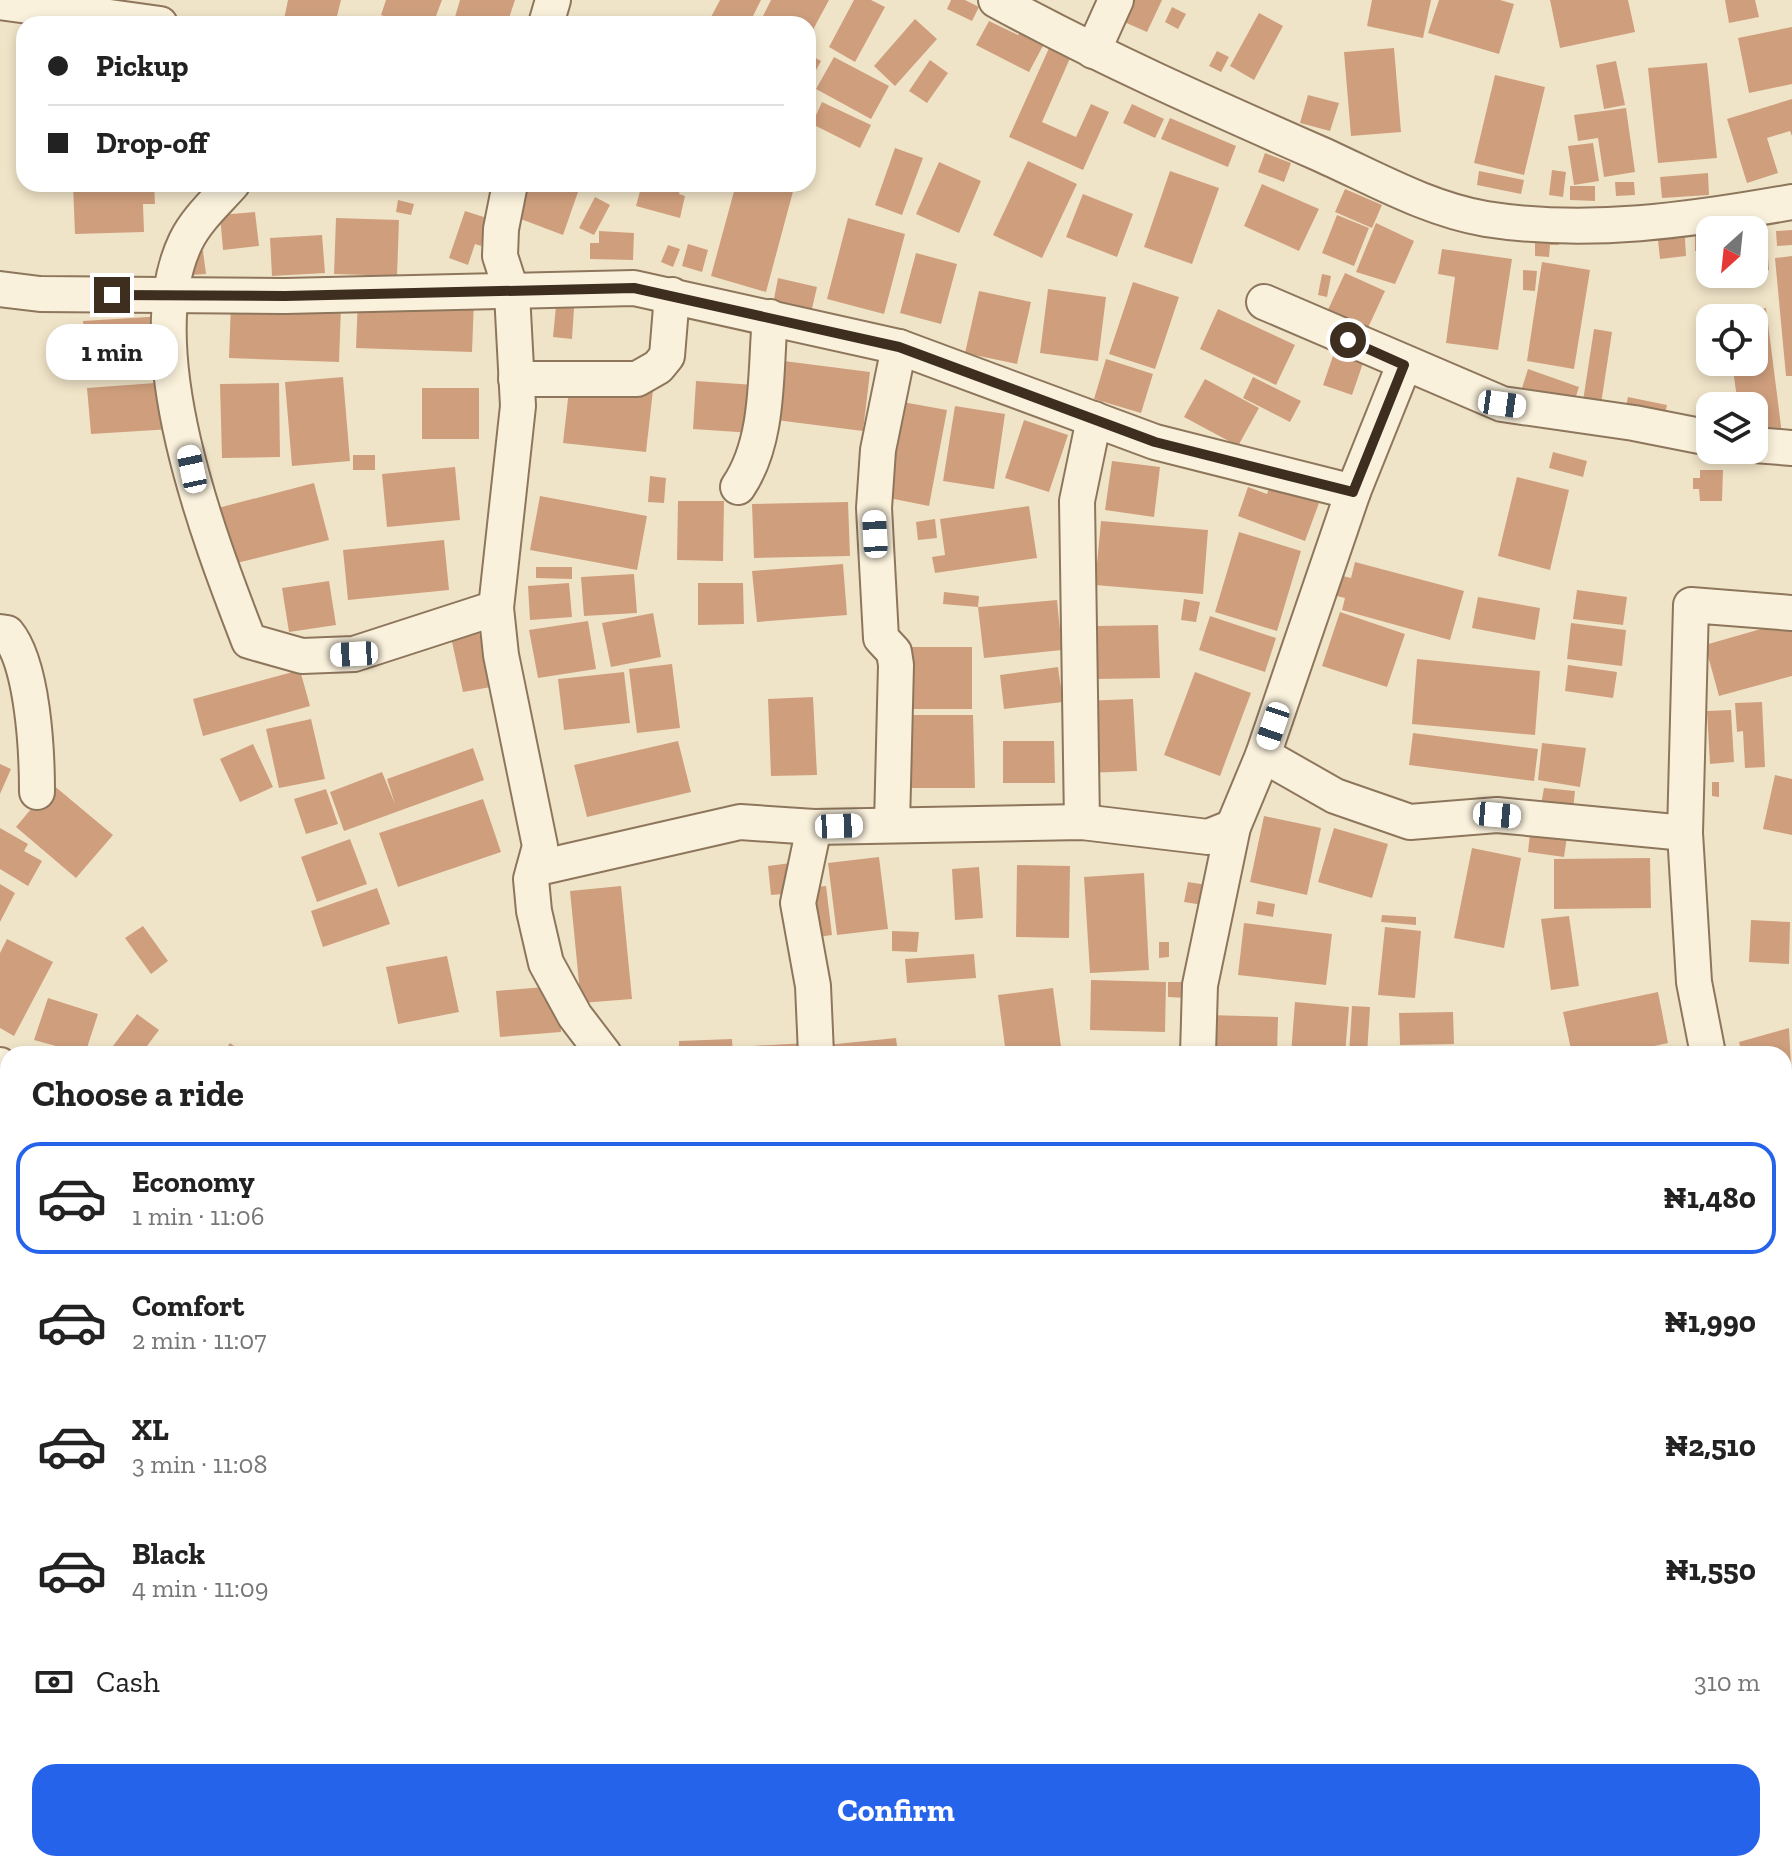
<!DOCTYPE html>
<meta charset="utf-8">
<style>
body{margin:0;font-family:"Zilla Slab",serif;background:#f6f6f6;color:#222;height:100vh;display:flex;flex-direction:column;font-size:30px;white-space:nowrap}
*{box-sizing:border-box;margin:0}
p{font-size:26px;color:#767676}
.icon{flex:none;width:44px;height:44px;fill:none;stroke:currentColor;stroke-width:2;stroke-linecap:round;stroke-linejoin:round}
.map{position:relative;flex:1;overflow:hidden}
.details{position:absolute;left:0px;top:1046px;width:1792px;height:826px;display:flex;flex-direction:column;background:#fff;border-radius:24px 24px 0 0;box-shadow:0 4px 12px #0003}
.details>*{flex:none}
.hud{position:absolute;left:16px;top:16px;width:800px;height:176px;border-radius:24px;box-shadow:0 4px 12px #0003;display:grid;align-content:center;height:176px;padding:0 32px;background:#fff}
.needle{width:52px;rotate:207deg}
.tools{position:absolute;left:1696px;top:216px;display:grid;gap:16px}
.tools a{display:grid;place-items:center;width:72px;height:72px;border-radius:16px;background:#fff;box-shadow:0 4px 12px #0003;font-size:40px}
.end{position:absolute;width:36px;height:36px;margin:-18px;border:10px solid #3d2e20;background:#fff;box-shadow:0 0 0 4px #fff}
.from{border-radius:50%}
.bubble{position:absolute;height:56px;border-radius:24px;background:#fff;box-shadow:0 4px 12px #0003;font-size:26px;font-weight:700;line-height:56px;text-align:center}
.car{position:absolute;width:24px;height:48px;margin:-24px -12px;border-radius:10px;box-shadow:0 0 6px 2px #0007;background:linear-gradient(#fff 24%,#345 0 40%,#fff 0 76%,#345 0 86%,#fff 0)}
.hud b{display:flex;align-items:center;gap:28px;height:76px;font-size:30px}
.hud b+b{border-top:2px solid #e0e0e0}
.hud i{width:20px;height:20px;background:#222}
ul{padding:0;list-style:none}
li{display:flex;align-items:center;gap:24px;height:112px;margin:0 16px 12px;padding:0 16px;border:4px solid transparent;border-radius:24px}
li div{flex:1}
li b{display:block;font-size:30px}
li em{font-style:normal;font-weight:700}
li.active{border-color:#2563eb}
li>.icon{width:72px;height:72px;stroke-width:1.5}
h2{padding:0 32px;font-size:36px;line-height:96px}
.pay{display:flex;align-items:center;gap:20px;height:88px;padding:0 32px;font-size:30px}
.pay p{margin-inline-start:auto}
.primary-button{display:flex;gap:16px;margin-top:auto;padding:16px 32px}
.primary-button a{flex:1;height:92px;border-radius:24px;background:#2563eb;color:#fff;font-size:32px;font-weight:700;line-height:92px;text-align:center}
.map>svg:first-child{display:block}
.building{fill:#cf9f7d}
.lines{fill:none;stroke-linecap:round;stroke-linejoin:round}
.minor-casing{stroke:#8d765c;stroke-width:38}
.minor{stroke:#faf1dc;stroke-width:34}
.route{stroke:#3d2e20;stroke-width:10}
</style>
<div class="map">
<svg width="1792" height="1871" viewBox="0 0 1792 1871">
<rect width="100%" height="100%" fill="#f0e4c8"/>
<g class="building">
<path d="M288 0H341L335 24H283Z"/>
<path d="M386 0H442L433 24H405L381 15Z"/>
<path d="M460 0H515L507 24H477L455 17Z"/>
<path d="M720 0H761L749 24H720L710 19Z"/>
<path d="M771 0H829L808 39V24H772L762 18Z"/>
<path d="M854 0H871L885 7 855 62 829 47Z"/>
<path d="M951 0H965L979 7 972 21 947 9Z"/>
<path d="M1124 0H1162L1147 32 1115 18Z"/>
<path d="M1372 0H1431L1423 38 1367 26Z"/>
<path d="M1439 0H1500L1514 4 1499 54 1428 33Z"/>
<path d="M1550 0H1628L1635 32 1560 48Z"/>
<path d="M1725 0H1755L1759 17 1729 23Z"/>
<path d="M1172 7 1186 14 1178 29 1165 22Z"/>
<path d="M1259 13 1283 26 1254 80 1230 66Z"/>
<path d="M915 19 937 39 895 86 874 66Z"/>
<path d="M989 21 1018 35 1021 30 1045 42 1029 72 976 45Z"/>
<path d="M1792 27V84L1749 93 1738 38Z"/>
<path d="M1050 46 1071 56 1042 122 1076 137 1091 104 1109 112 1083 170 1009 137Z"/>
<path d="M1394 48 1401 132 1351 136 1344 52Z"/>
<path d="M21 49 24 50V74L16 72Z"/>
<path d="M1217 51 1229 57 1221 72 1209 66Z"/>
<path d="M808 54 821 61 808 85Z"/>
<path d="M834 57 889 86 871 119 816 89Z"/>
<path d="M930 60 948 73 927 103 909 91Z"/>
<path d="M1616 61 1625 105 1604 109 1596 65Z"/>
<path d="M1707 63 1717 158 1658 163 1648 68Z"/>
<path d="M1495 75 1545 87 1524 175 1474 163Z"/>
<path d="M1308 95 1339 103 1330 131 1300 123Z"/>
<path d="M1792 99V136L1790 131 1767 138 1778 173 1747 183 1727 119Z"/>
<path d="M822 102 871 125 860 148 812 124Z"/>
<path d="M1132 104 1164 119 1155 138 1123 123Z"/>
<path d="M1626 108 1635 172 1604 177 1598 138 1578 141 1574 115Z"/>
<path d="M1170 118 1236 146 1228 167 1161 139Z"/>
<path d="M1593 143 1599 181 1574 185 1568 146Z"/>
<path d="M895 148 923 158 902 215 875 205Z"/>
<path d="M1265 153 1291 163 1284 182 1258 172Z"/>
<path d="M1028 161 1077 184 1042 258 993 235Z"/>
<path d="M939 162 981 181 959 233 916 214Z"/>
<path d="M1552 170 1566 172 1563 197 1549 195Z"/>
<path d="M1170 171 1219 188 1192 264 1144 247Z"/>
<path d="M1479 171 1524 180 1521 194 1477 185Z"/>
<path d="M1708 173 1709 195 1662 198 1660 177Z"/>
<path d="M1615 182H1634L1635 195 1616 196Z"/>
<path d="M73 184H154L155 204H143L144 232 75 234Z"/>
<path d="M530 184H558L578 192 563 235 518 218Z"/>
<path d="M642 184H681L679 194 685 196 680 218 636 206Z"/>
<path d="M736 184H795L766 292 711 276Z"/>
<path d="M1262 184 1319 209 1299 251 1244 226Z"/>
<path d="M1570 186H1595V201L1570 200Z"/>
<path d="M1345 189 1382 205 1372 228 1335 212Z"/>
<path d="M1083 194 1133 214 1117 257 1066 237Z"/>
<path d="M595 197 610 205 594 235 579 228Z"/>
<path d="M398 200 414 204 411 215 396 212Z"/>
<path d="M465 211 490 219 481 246 475 244 468 265 449 258Z"/>
<path d="M255 212 259 246 223 250 220 215Z"/>
<path d="M1337 215 1369 228 1354 266 1322 253Z"/>
<path d="M336 218 399 220 397 276 334 274Z"/>
<path d="M848 218 905 234 884 314 827 299Z"/>
<path d="M1376 223 1414 241 1395 284 1356 272Z"/>
<path d="M1792 230V245L1777 246 1776 231Z"/>
<path d="M599 231 634 233 633 260 590 259V243H599Z"/>
<path d="M1766 231 1769 270 1754 271V232Z"/>
<path d="M1710 234V251H1695V235Z"/>
<path d="M322 235 325 273 272 276 270 238Z"/>
<path d="M1535 236 1559 237V245H1550L1549 257 1535 256Z"/>
<path d="M1685 238 1686 256 1660 259 1658 240Z"/>
<path d="M688 244 708 250 702 272 682 266Z"/>
<path d="M668 245 680 249 673 267 661 262Z"/>
<path d="M1442 249 1512 259 1498 350 1446 343 1455 277 1438 274Z"/>
<path d="M203 251 206 274 191 275 187 253Z"/>
<path d="M916 253 957 264 941 324 900 313Z"/>
<path d="M1792 256V376H1786L1775 258Z"/>
<path d="M1542 262 1590 270 1574 369 1527 361Z"/>
<path d="M1523 270 1537 271 1535 291 1523 290Z"/>
<path d="M1345 273 1385 291 1366 332 1326 314Z"/>
<path d="M1322 274 1331 276 1327 297 1318 295Z"/>
<path d="M778 278 817 287 811 313 773 304Z"/>
<path d="M1133 282 1179 297 1155 369 1109 354Z"/>
<path d="M1048 289 1106 297 1098 361 1040 353Z"/>
<path d="M979 291 1031 302 1017 364 965 353Z"/>
<path d="M358 297 474 300 472 352 356 348Z"/>
<path d="M231 302 341 306 339 362 229 358Z"/>
<path d="M556 306 574 308 572 339 553 337Z"/>
<path d="M1766 308 1782 434 1754 437V406H1738L1732 362H1754V318H1726V313Z"/>
<path d="M1218 309 1295 345 1276 385 1200 349Z"/>
<path d="M164 316 168 365 87 370 83 321Z"/>
<path d="M1594 329 1612 332 1601 404 1583 401Z"/>
<path d="M1334 353 1363 363 1352 395 1323 385Z"/>
<path d="M1106 359 1153 374 1141 413 1094 399Z"/>
<path d="M784 361 870 372 863 431 776 420Z"/>
<path d="M1528 369 1579 387 1573 405 1522 388Z"/>
<path d="M343 377 350 461 292 466 285 382Z"/>
<path d="M1253 377 1301 401 1290 422 1243 398Z"/>
<path d="M1205 379 1259 408 1238 446 1184 417Z"/>
<path d="M570 381 653 390 646 452 563 443Z"/>
<path d="M696 381 755 385 752 433 693 429Z"/>
<path d="M169 382 172 429 91 434 87 388Z"/>
<path d="M279 383 280 457 222 458 220 384Z"/>
<rect x="422" y="388" width="57" height="51"/>
<path d="M1628 397 1667 405 1664 419 1625 411Z"/>
<path d="M897 401 947 410 929 506 879 496Z"/>
<path d="M955 406 1005 414 994 489 943 481Z"/>
<path d="M1024 420 1068 435 1049 492 1005 478Z"/>
<path d="M1553 452 1587 461 1583 477 1549 468Z"/>
<rect x="353" y="455" width="22" height="15"/>
<path d="M1112 461 1160 467 1154 517 1105 510Z"/>
<path d="M455 467 460 520 387 527 382 474Z"/>
<path d="M1700 470H1723L1722 501H1700L1699 489H1693V478H1700Z"/>
<path d="M650 476 666 478 664 503 648 502Z"/>
<path d="M1517 477 1569 490 1550 570 1498 556Z"/>
<path d="M314 483 329 540 233 564 218 508Z"/>
<path d="M1270 485 1319 503 1305 541 1238 516 1248 487 1267 494Z"/>
<path d="M540 496 647 516 637 570 530 550Z"/>
<path d="M678 501H724L723 561 677 560Z"/>
<path d="M848 502 850 556 754 558 752 504Z"/>
<path d="M1029 506 1037 558 935 573 932 557 945 555 940 519Z"/>
<path d="M935 519 937 538 918 540 916 522Z"/>
<path d="M1101 521 1208 530 1203 594 1095 585Z"/>
<path d="M1239 532 1301 551 1277 631 1215 612Z"/>
<path d="M444 540 449 590 348 600 343 550Z"/>
<path d="M1355 562 1464 591 1450 640 1342 610 1345 598 1329 594 1335 574 1351 578Z"/>
<path d="M843 564 847 615 757 622 752 571Z"/>
<path d="M536 567H572V579L536 578Z"/>
<path d="M634 574 637 613 584 616 581 577Z"/>
<path d="M329 581 336 625 289 632 282 588Z"/>
<path d="M569 583 572 617 530 620 528 586Z"/>
<path d="M698 583H743L744 624 698 625Z"/>
<path d="M1577 590 1627 597 1623 625 1573 619Z"/>
<path d="M944 592 979 596 978 607 943 604Z"/>
<path d="M1478 597 1540 608 1535 640 1472 628Z"/>
<path d="M1184 599 1200 602 1196 622 1181 620Z"/>
<path d="M1057 600 1062 650 984 658 978 607Z"/>
<path d="M1340 612 1405 634 1387 687 1322 666Z"/>
<path d="M653 613 661 657 611 667 602 623Z"/>
<path d="M1210 616 1276 638 1265 672 1199 650Z"/>
<path d="M1792 620V676L1719 696 1705 645Z"/>
<path d="M588 621 596 669 538 678 529 630Z"/>
<path d="M1571 623 1626 630 1622 666 1567 659Z"/>
<path d="M1158 625 1160 678 1097 679 1096 626Z"/>
<path d="M478 627 491 687 463 692 450 633Z"/>
<path d="M906 647H972V709H907Z"/>
<path d="M1417 659 1540 671 1535 735 1412 724Z"/>
<path d="M672 664 680 728 637 733 629 669Z"/>
<path d="M1568 665 1617 672 1613 698 1565 691Z"/>
<path d="M1058 667 1063 702 1004 709 1000 675Z"/>
<path d="M300 670 310 706 203 736 193 699Z"/>
<path d="M624 672 630 723 564 730 558 679Z"/>
<path d="M1195 672 1251 693 1220 776 1164 755Z"/>
<path d="M813 697 817 775 771 776 768 699Z"/>
<path d="M1133 699 1137 771 1086 773 1082 701Z"/>
<path d="M1762 702 1765 767 1745 768 1743 731 1737 732 1735 703Z"/>
<path d="M1731 710 1734 762 1710 764 1707 711Z"/>
<path d="M906 715H973L975 788H907Z"/>
<path d="M311 719 325 779 279 788 266 729Z"/>
<path d="M1413 733 1538 749 1534 781 1409 765Z"/>
<path d="M678 741 691 792 587 817 574 765Z"/>
<path d="M1003 741H1054L1055 783H1003Z"/>
<path d="M1542 743 1586 748 1580 787 1538 780Z"/>
<path d="M253 744 273 787 240 802 220 759Z"/>
<path d="M473 748 484 780 344 831 330 792 382 772 395 804 387 779Z"/>
<path d="M0 764 11 769 0 794Z"/>
<path d="M1775 775 1792 779V835L1763 829Z"/>
<path d="M1712 782H1719V797L1712 796Z"/>
<path d="M52 784 113 835 76 878 16 827Z"/>
<path d="M1544 788 1575 791 1572 820 1539 816Z"/>
<path d="M326 789 338 824 306 834 294 799Z"/>
<path d="M483 799 501 852 398 887 379 833Z"/>
<path d="M1264 816 1321 828 1307 895 1250 882Z"/>
<path d="M1531 825 1568 830 1564 857 1528 852Z"/>
<path d="M0 828 28 844 24 851 42 861 28 886 0 869Z"/>
<path d="M1334 828 1388 844 1372 898 1318 882Z"/>
<path d="M350 839 367 884 317 902 301 857Z"/>
<path d="M1472 848 1521 858 1504 948 1454 938Z"/>
<path d="M879 857 888 929 837 935 828 863Z"/>
<path d="M1650 858 1651 908 1554 909V859Z"/>
<path d="M791 863 795 893 771 895 768 866Z"/>
<path d="M1017 865 1070 866 1069 938 1016 937Z"/>
<path d="M979 867 983 918 955 920 952 869Z"/>
<path d="M1144 873 1149 970 1090 973 1084 877Z"/>
<path d="M1188 882 1207 885 1203 905 1184 902Z"/>
<path d="M0 884 15 893 0 922Z"/>
<path d="M621 886 632 999 581 1003 570 891Z"/>
<path d="M826 886 832 935 810 938 804 888Z"/>
<path d="M377 888 390 924 323 947 311 911Z"/>
<path d="M1258 901 1275 904 1273 917 1256 914Z"/>
<path d="M1382 915 1416 917V925L1381 922Z"/>
<path d="M1569 916 1579 986 1551 990 1541 919Z"/>
<path d="M1751 920 1790 922 1789 964 1749 962Z"/>
<path d="M1244 923 1332 934 1326 985 1238 975Z"/>
<path d="M143 926 168 961 151 974 125 938Z"/>
<path d="M1385 927 1421 931 1415 998 1378 995Z"/>
<path d="M892 931 919 932 917 952 892 951Z"/>
<path d="M7 939 53 962 14 1036 0 1028V953Z"/>
<path d="M1159 942H1169V957L1159 958Z"/>
<path d="M974 954 976 978 907 983 905 959Z"/>
<path d="M447 956 459 1012 398 1024 386 967Z"/>
<path d="M1091 980 1166 982 1165 1032 1090 1030Z"/>
<path d="M1168 982H1188L1187 998 1168 997Z"/>
<path d="M557 986 561 1032 500 1037 496 991Z"/>
<path d="M1053 988 1062 1054H1006L998 995Z"/>
<path d="M1658 992 1668 1043 1618 1054H1572L1563 1012Z"/>
<path d="M48 998 98 1014 85 1054 34 1040Z"/>
<path d="M1295 1002 1349 1007 1345 1054H1291Z"/>
<path d="M1352 1006 1370 1007 1367 1054H1349Z"/>
<path d="M1453 1012 1454 1044 1400 1045 1399 1013Z"/>
<path d="M137 1014 159 1030 141 1054H107Z"/>
<path d="M1208 1015 1278 1017 1277 1054H1207Z"/>
<path d="M1789 1028 1792 1085 1784 1087V1054H1742L1739 1042Z"/>
<path d="M896 1038 898 1054H827L826 1045Z"/>
<path d="M732 1039 733 1054H679V1041Z"/>
<path d="M230 1043 245 1054H222Z"/>
<path d="M807 1043V1054H753L752 1046Z"/>
<path d="M579 1044 583 1054H555Z"/>
<path d="M1792 1089V1127L1784 1129V1091Z"/>
<path d="M8 1347V1381L0 1384V1350Z"/>
<path d="M8 1393V1465L0 1447V1396Z"/>
<path d="M1792 1443V1477L1784 1482V1448Z"/>
<path d="M6 1543 8 1546V1651L0 1637V1547Z"/>
<path d="M8 1682V1706L0 1710V1686Z"/>
<path d="M8 1723V1752L0 1727Z"/>
<path d="M0 1754 8 1770V1821L0 1825Z"/>
<path d="M235 1864H281L284 1871H219Z"/>
<path d="M292 1864H348L352 1871H295Z"/>
<path d="M1124 1864H1186L1187 1871H1124Z"/>
<rect x="1207" y="1864" width="60" height="7"/>
<rect x="1298" y="1864" width="59" height="7"/>
<path d="M1459 1864H1562V1871H1460Z"/>
<path d="M1620 1864H1684L1686 1871H1622Z"/>
</g>
<g class="lines">
<g class="minor-casing">
<g id="minor">
<path d="M996 0C1100 57 1209 105 1318 153 1372 177 1427 209 1486 219 1588 235 1691 220 1792 202"/>
<path d="M0 2 160 24"/>
<path d="M546 24 553 0"/>
<path d="M1093 51 1116 0"/>
<path d="M232 184C217 201 196 220 186 241 135 346 209 538 249 641L302 656 354 654 496 608"/>
<path d="M510 184 501 229 500 256 512 293 518 406 496 608 501 655 540 846 531 879 534 911 546 963 575 1016 604 1054"/>
<path d="M0 289 40 294 285 296 634 288 899 347 1155 442 1353 492"/>
<path d="M1264 302 1502 404 1634 423 1710 438"/>
<path d="M516 379H637L658 367 667 356 672 295"/>
<path d="M1754 445 1792 448"/>
<path d="M738 487C770 440 765 373 770 317"/>
<path d="M0 632 7 633C33 664 37 751 37 792"/>
<path d="M1263 755 1335 796 1410 822 1497 815 1685 833"/>
<path d="M1082 822 1077 501 1094 419"/>
<path d="M892 824 896 665 894 652 881 638 874 508 878 450 899 347"/>
<path d="M814 827 798 903 813 986 816 1054"/>
<path d="M534 869 740 822 814 827 1082 822 1208 837 1233 827"/>
<path d="M1198 1054 1200 985 1233 827 1263 755 1353 492 1404 365"/>
<path d="M1708 1054 1694 982 1685 833 1691 605 1792 613"/>
<path d="M0 1065 8 1071"/>
<path d="M1784 1225 1792 1244"/>
<path d="M0 1226 8 1221"/>
<path d="M1784 1420 1792 1415"/>
<path d="M0 1518 8 1513"/>
<path d="M1784 1650 1792 1675"/>
<path d="M957 1864 959 1871"/>
<path d="M1405 1864 1407 1871"/>
<path d="M1716 1864 1718 1871"/>
<path d="M0 1865 8 1862"/>
</g>
</g>
<use href="#minor" class="minor"/>
</g>
<g class="lines">
<path class="route" d="M112 295 285 296 634 288 899 347 1155 442 1353 492 1404 365 1348 340"/>
</g>
</svg>
<div class="tools">
<a><svg class="needle" viewBox="-14 -14 28 28"><path d="M0-13l5 13h-10z" fill="#e53935"/><path d="M0 13l5-13h-10z" fill="#767676"/></svg></a>
<a><svg class="icon" aria-label="locate" viewBox="0 0 24 24"><circle cx="12" cy="12" r="6"/><path d="M12 2v4M12 18v4M2 12h4M18 12h4"/></svg></a>
<a><svg class="icon" aria-label="layers" viewBox="0 0 24 24"><path d="M12 4l9 5-9 5-9-5zM3 14l9 5 9-5"/></svg></a>
</div>
<i class="end from" style="left:1348px;top:340px"></i>
<i class="end" style="left:112px;top:295px"></i>
<div class="bubble" style="left:46px;top:324px;width:132px">1 min</div>
<i class="car" style="left:1502px;top:404px;rotate:98deg"></i>
<i class="car" style="left:192px;top:469px;rotate:348deg"></i>
<i class="car" style="left:875px;top:534px;rotate:357deg"></i>
<i class="car" style="left:354px;top:654px;rotate:267deg"></i>
<i class="car" style="left:1273px;top:726px;rotate:199deg"></i>
<i class="car" style="left:1497px;top:815px;rotate:95deg"></i>
<i class="car" style="left:839px;top:826px;rotate:88deg"></i>
<div class="hud">
<b><i class="from"></i>Pickup</b>
<b><i></i>Drop-off</b>
</div>
<section class="details">
<h2>Choose a ride</h2>
<ul>
<li class="active"><svg class="icon" aria-label="car" viewBox="0 0 24 24"><path d="M5 17H2v-5l4-1 3-4h7l3 4 3 1v5h-3M9 17h6M6 11h13"/><circle cx="7" cy="17" r="2"/><circle cx="17" cy="17" r="2"/></svg><div><b>Economy</b><p>1 min · 11:06</p></div><em>₦1,480</em></li>
<li><svg class="icon" aria-label="car" viewBox="0 0 24 24"><path d="M5 17H2v-5l4-1 3-4h7l3 4 3 1v5h-3M9 17h6M6 11h13"/><circle cx="7" cy="17" r="2"/><circle cx="17" cy="17" r="2"/></svg><div><b>Comfort</b><p>2 min · 11:07</p></div><em>₦1,990</em></li>
<li><svg class="icon" aria-label="car" viewBox="0 0 24 24"><path d="M5 17H2v-5l4-1 3-4h7l3 4 3 1v5h-3M9 17h6M6 11h13"/><circle cx="7" cy="17" r="2"/><circle cx="17" cy="17" r="2"/></svg><div><b>XL</b><p>3 min · 11:08</p></div><em>₦2,510</em></li>
<li><svg class="icon" aria-label="car" viewBox="0 0 24 24"><path d="M5 17H2v-5l4-1 3-4h7l3 4 3 1v5h-3M9 17h6M6 11h13"/><circle cx="7" cy="17" r="2"/><circle cx="17" cy="17" r="2"/></svg><div><b>Black</b><p>4 min · 11:09</p></div><em>₦1,550</em></li>
</ul>
<div class="pay"><svg class="icon" aria-label="cash" viewBox="0 0 24 24"><path d="M3 7h18v10H3z"/><circle cx="12" cy="12" r="2"/></svg>Cash<p>310 m</p></div>
<div class="primary-button"><a>Confirm</a></div>
</section>
</div>
